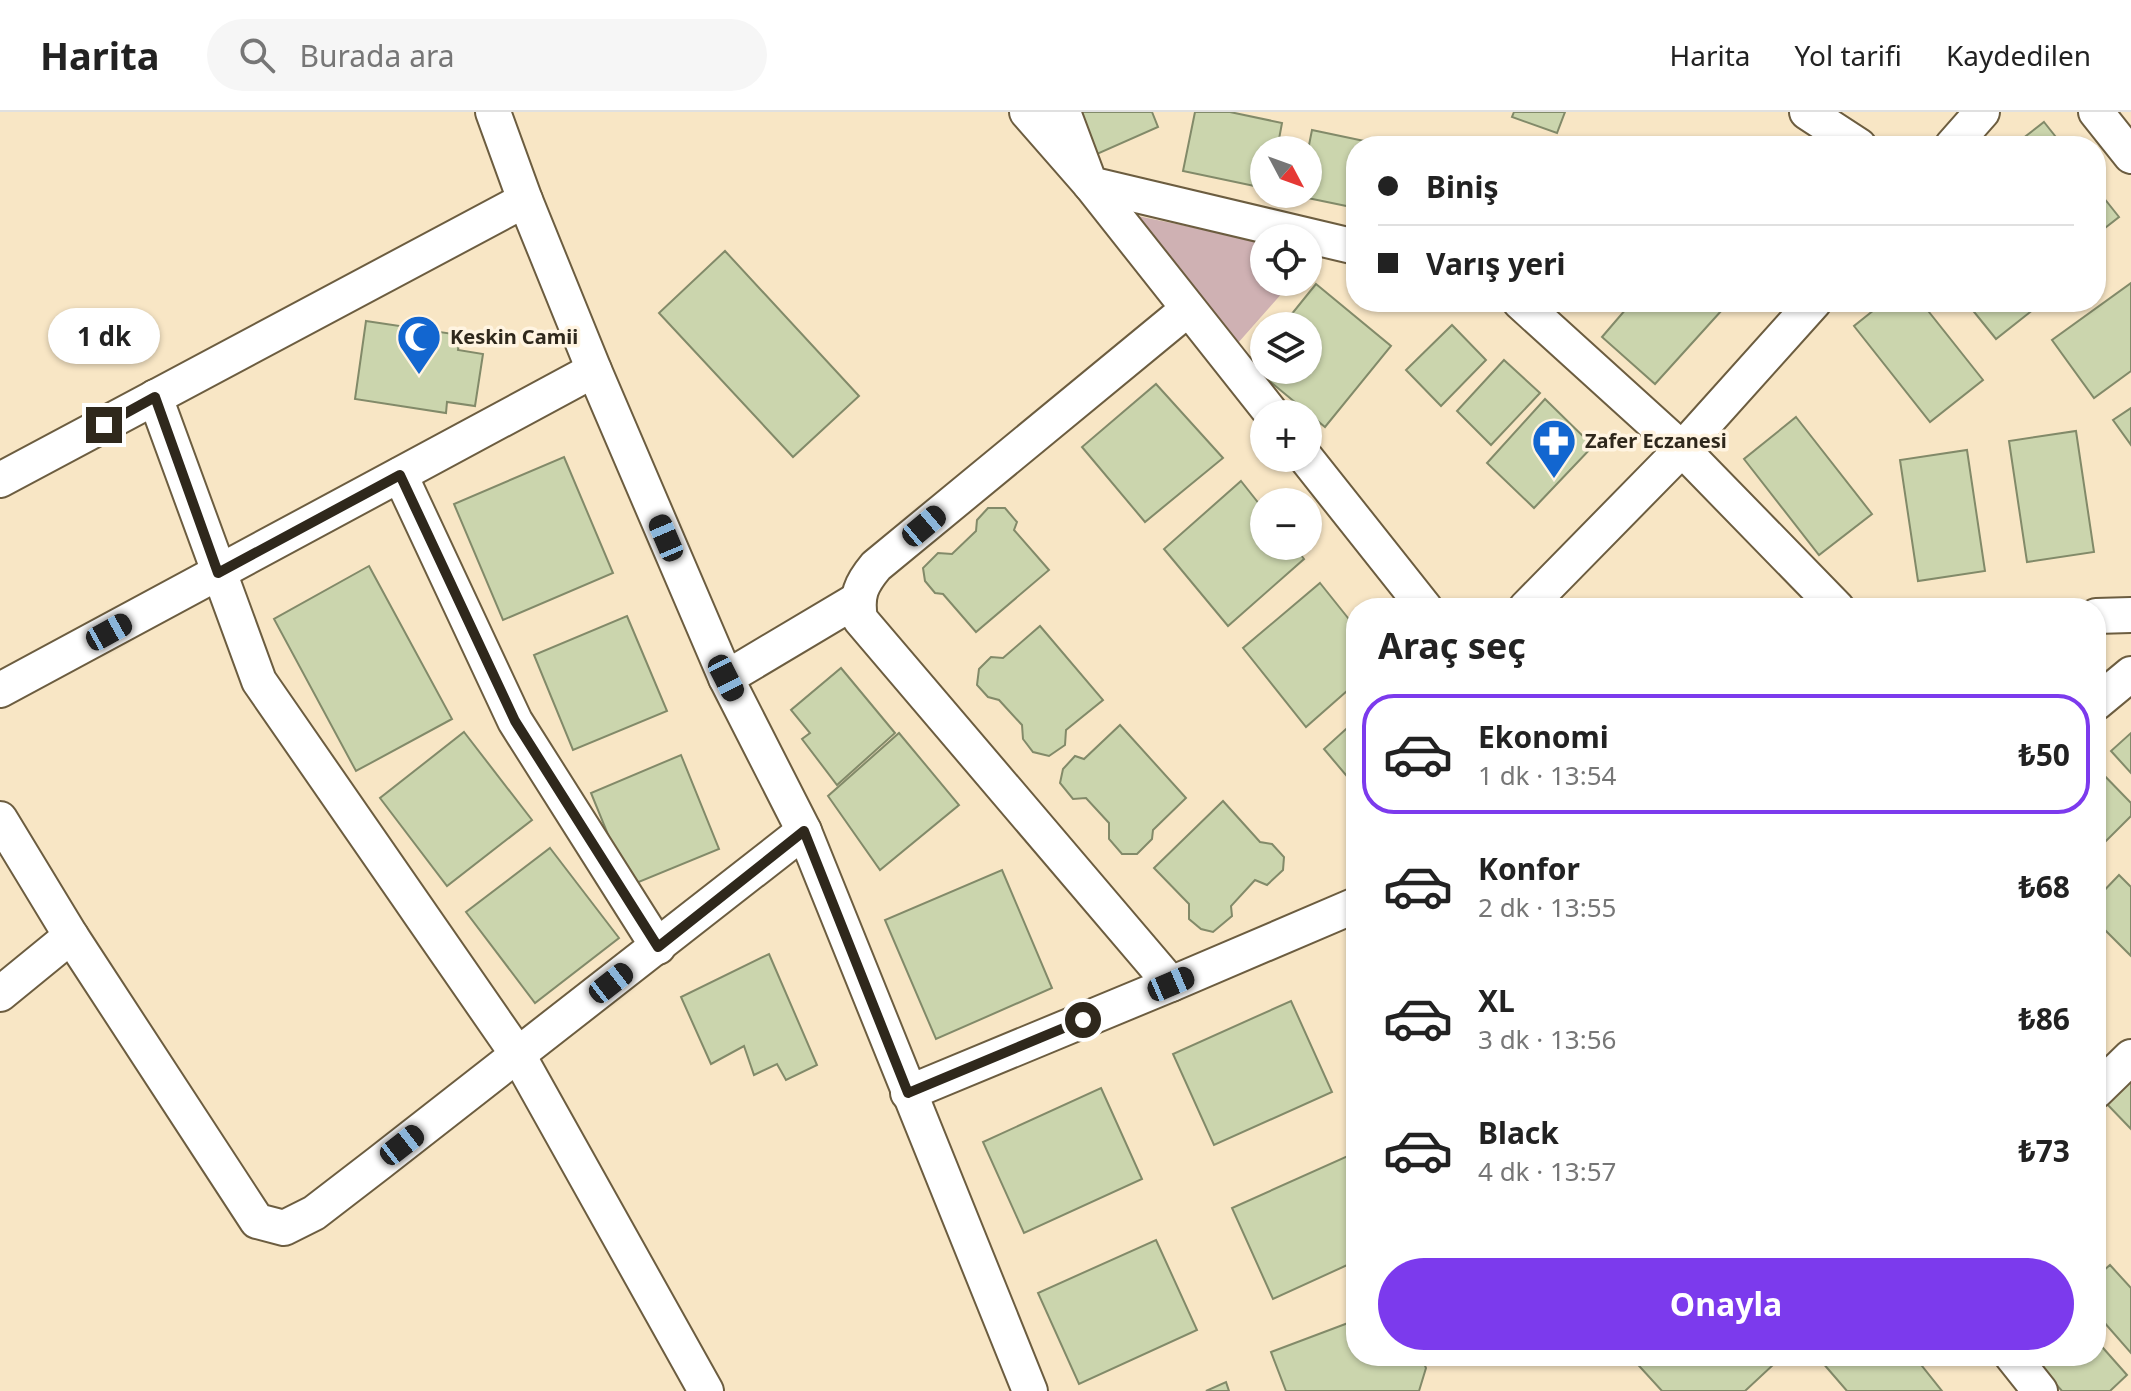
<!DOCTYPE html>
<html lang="tr">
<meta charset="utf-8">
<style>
body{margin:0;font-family:"Noto Sans",sans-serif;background:#f6f6f6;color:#222;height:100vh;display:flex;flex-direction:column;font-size:30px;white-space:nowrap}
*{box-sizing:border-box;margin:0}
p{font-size:26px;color:#767676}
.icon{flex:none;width:44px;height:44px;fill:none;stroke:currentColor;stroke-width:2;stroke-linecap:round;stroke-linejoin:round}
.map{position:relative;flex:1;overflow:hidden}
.panel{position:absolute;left:1346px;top:486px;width:760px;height:768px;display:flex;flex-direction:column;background:#fff;border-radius:32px;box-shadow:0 2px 6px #0004}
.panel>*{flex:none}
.hud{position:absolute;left:1346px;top:24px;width:760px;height:176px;border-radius:32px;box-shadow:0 2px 6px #0004;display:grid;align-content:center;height:176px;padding:0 32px;background:#fff}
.needle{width:52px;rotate:131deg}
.fabs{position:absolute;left:1250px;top:24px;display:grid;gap:16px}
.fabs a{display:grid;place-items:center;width:72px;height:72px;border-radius:50%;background:#fff;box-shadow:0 2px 6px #0004;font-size:40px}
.end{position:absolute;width:36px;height:36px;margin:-18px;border:10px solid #2f281c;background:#fff;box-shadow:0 0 0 4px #fff}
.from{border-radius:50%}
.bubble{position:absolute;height:56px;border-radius:28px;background:#fff;box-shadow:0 2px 6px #0004;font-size:26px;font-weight:700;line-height:56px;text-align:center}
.car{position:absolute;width:24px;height:48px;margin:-24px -12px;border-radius:10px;box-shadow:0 0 6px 2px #0007;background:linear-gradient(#222 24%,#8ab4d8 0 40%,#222 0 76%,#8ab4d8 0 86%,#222 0)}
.hud b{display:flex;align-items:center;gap:28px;height:76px;font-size:30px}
.hud b+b{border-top:2px solid #e0e0e0}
.hud i{width:20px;height:20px;background:#222}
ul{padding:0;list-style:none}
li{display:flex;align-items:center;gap:24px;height:120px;margin:0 16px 12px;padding:0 16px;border:4px solid transparent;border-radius:32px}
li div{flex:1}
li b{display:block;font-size:30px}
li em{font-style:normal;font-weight:700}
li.on{border-color:#7c3aed}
li>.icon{width:72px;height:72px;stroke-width:1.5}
h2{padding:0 32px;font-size:36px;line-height:96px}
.button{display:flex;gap:16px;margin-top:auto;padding:16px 32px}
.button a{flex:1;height:92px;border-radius:48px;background:#7c3aed;color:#fff;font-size:32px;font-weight:700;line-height:92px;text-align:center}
header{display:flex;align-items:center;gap:48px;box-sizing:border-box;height:112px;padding:0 40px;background:#fff;border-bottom:2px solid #e0e0e0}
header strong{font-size:38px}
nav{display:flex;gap:44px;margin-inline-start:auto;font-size:28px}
.search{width:560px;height:72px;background:#f6f6f6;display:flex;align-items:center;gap:20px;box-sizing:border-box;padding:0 28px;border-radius:44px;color:#767676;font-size:30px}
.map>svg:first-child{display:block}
.green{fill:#cfb1b3}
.building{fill:#cbd5ad;stroke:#828a69;stroke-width:2}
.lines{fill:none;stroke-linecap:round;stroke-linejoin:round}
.minor-casing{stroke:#6c5d40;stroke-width:38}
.minor{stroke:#fff;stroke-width:34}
.route{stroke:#2f281c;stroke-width:10}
.labels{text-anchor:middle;stroke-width:7;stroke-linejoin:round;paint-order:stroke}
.poi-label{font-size:20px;font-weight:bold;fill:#2f281c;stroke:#fff4e1;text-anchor:start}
</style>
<header>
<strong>Harita</strong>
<div class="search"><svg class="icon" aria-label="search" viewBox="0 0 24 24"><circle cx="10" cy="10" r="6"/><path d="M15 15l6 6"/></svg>Burada ara</div>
<nav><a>Harita</a><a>Yol tarifi</a><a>Kaydedilen</a></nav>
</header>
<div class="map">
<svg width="2131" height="1279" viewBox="0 0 2131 1279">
<rect width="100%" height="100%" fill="#f8e6c5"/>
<path class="green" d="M1123 101 1264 130V170H1292L1230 240Z"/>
<g class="building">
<path d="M1078 0H1152L1158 15 1097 42Z"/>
<path d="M1195 0H1230L1282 11 1277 38H1264V76L1183 59Z"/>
<path d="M1514 0H1565L1557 21 1512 5Z"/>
<path d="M2044 10 2063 34H2013Z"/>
<path d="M1312 18 1388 34H1356V96L1298 84 1308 82V38Z"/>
<path d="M2096 76 2119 105 2096 123Z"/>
<path d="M725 139 859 284 793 345 659 201Z"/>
<path d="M2131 171V259L2094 286 2052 228Z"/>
<path d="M1316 172 1391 234 1325 315 1250 253 1264 236V258H1308V214H1282Z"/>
<path d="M1632 190H1713L1722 198 1655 272 1602 225Z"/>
<path d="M1884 190H1921L1983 268 1930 310 1854 214Z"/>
<path d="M1966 190H2043L1996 227Z"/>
<path d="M366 209 460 223 458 238 483 242 475 294 447 290 446 301 355 287Z"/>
<path d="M1452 213 1486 248 1441 294 1406 258Z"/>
<path d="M1504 248 1540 281 1491 333 1457 299Z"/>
<path d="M1156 272 1223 346 1145 410 1082 335Z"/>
<path d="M1545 287 1593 334 1534 396 1487 351Z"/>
<path d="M2131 296V333L2113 308Z"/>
<path d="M1796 305 1872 402 1819 443 1744 347Z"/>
<path d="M2076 319 2094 440 2027 450 2009 329Z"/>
<path d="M1967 338 1985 459 1918 469 1900 348Z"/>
<path d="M564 345 613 461 503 508 454 392Z"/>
<path d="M1241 369 1264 398V434H1294L1304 447 1228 514 1164 437Z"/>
<path d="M988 396H1005L1017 410 1014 418 1049 458 976 520 943 482 935 481 925 469 923 456 938 441 952 442 976 419 977 408Z"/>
<path d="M369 454 452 607 356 659 274 507Z"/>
<path d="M1320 471 1356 516V571L1306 615 1243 536Z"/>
<path d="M627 504 667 599 573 638 534 543Z"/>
<path d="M1040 514 1103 588 1066 618 1065 633 1049 644 1033 640 1023 627 1022 613 999 588 988 585 977 573 979 557 991 545 1003 546Z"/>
<path d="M841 556 895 621 837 673 802 627 810 621 791 598Z"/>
<path d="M1356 608V675L1324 637Z"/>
<path d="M1120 613 1186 686 1153 718 1152 727 1137 742H1122L1109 727V711L1086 686 1073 687 1060 671 1063 657 1075 644 1084 647Z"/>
<path d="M464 620 532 708 447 774 380 686Z"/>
<path d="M899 621 959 693 880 758 828 684Z"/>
<path d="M2131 621V661L2111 639Z"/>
<path d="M681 643 719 737 629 774 591 681Z"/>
<path d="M2096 655 2131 691V704L2098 737Z"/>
<path d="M1223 689 1260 730 1272 732 1284 745 1283 758 1267 773 1255 768 1231 794 1232 804 1213 820 1201 817 1189 807V792L1154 756Z"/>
<path d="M550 736 619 826 535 891 466 800Z"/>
<path d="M1002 758 1052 876 936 927 885 808Z"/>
<path d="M2119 763 2131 775V844L2096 809V787Z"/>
<path d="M769 842 817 953 786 968 777 952 754 963 744 934 711 952 681 885Z"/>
<path d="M1291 889 1332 980 1214 1033 1173 942Z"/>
<path d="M2131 964V1017L2105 990Z"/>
<path d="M1101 976 1142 1067 1024 1121 983 1030Z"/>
<path d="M1350 1043 1356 1057V1149L1273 1187 1232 1096Z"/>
<path d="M1156 1128 1197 1218 1079 1272 1038 1181Z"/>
<path d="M2110 1153 2131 1176V1241L2096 1201V1165Z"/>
<path d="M1356 1208V1244H1421L1426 1256 1419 1279H1286L1271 1240Z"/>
<path d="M2096 1228 2127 1263 2110 1279H2062L2031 1244H2096Z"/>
<path d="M1630 1244H1766L1774 1252 1745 1279H1662Z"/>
<path d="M1829 1244H1914L1942 1279H1847L1822 1250Z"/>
<path d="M1226 1270 1229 1279H1206Z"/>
</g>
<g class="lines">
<g class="minor-casing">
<g id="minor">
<path d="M493 0 525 88 594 258 726 566 804 719 1030 1279"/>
<path d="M1027 0 1090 72 1272 302"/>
<path d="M1063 0 1090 72 1356 135"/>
<path d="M1807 0 1859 34"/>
<path d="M2096 0 2131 44"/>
<path d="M1952 34 1982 0"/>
<path d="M1520 190 1682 337 1837 496"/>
<path d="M1188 197 876 454C861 472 856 483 860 507L1171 872 1356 793"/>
<path d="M155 285 259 569 518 943 706 1279"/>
<path d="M1306 346 1425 496"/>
<path d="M400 363 515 609 658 835"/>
<path d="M0 368 525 88"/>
<path d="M1526 496 1682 337 1814 190"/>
<path d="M2096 504 2131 503"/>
<path d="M726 566 857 488"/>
<path d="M0 578 594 258"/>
<path d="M2096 591 2131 562"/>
<path d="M0 707 71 824 257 1109 284 1116 314 1101 379 1051 804 719"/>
<path d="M0 882 71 824"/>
<path d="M2096 979 2131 945"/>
<path d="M908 981 1171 872"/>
<path d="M2012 1244 2040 1279"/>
</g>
</g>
<use href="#minor" class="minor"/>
</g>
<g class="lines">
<path class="route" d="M104 313 155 285 218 461 400 363 515 609 658 835 804 719 908 981 1083 908"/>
</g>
<defs>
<g id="mosque-pin" transform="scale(2.3)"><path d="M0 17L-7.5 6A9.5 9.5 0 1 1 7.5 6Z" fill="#1266d0" stroke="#fff4e1"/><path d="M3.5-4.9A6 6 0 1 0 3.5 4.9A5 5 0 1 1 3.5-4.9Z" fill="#fff"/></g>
<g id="pharmacy-pin" transform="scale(2.3)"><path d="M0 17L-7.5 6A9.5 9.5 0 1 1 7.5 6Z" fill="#1266d0" stroke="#fff4e1"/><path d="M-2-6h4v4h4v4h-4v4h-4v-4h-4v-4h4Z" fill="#fff"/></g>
</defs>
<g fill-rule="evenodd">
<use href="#mosque-pin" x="419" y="225"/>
<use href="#pharmacy-pin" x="1554" y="329"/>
</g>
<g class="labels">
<g class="poi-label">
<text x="450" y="232">Keskin Camii</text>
<text x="1585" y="336">Zafer Eczanesi</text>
</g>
</g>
</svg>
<div class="fabs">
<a><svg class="needle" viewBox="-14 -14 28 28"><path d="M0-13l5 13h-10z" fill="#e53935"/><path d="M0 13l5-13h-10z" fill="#767676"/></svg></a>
<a><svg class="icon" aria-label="locate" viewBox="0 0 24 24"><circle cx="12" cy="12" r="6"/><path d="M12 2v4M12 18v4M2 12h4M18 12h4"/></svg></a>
<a><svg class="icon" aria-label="layers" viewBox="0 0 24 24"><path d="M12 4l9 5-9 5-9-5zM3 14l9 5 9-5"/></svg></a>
<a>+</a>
<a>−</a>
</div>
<i class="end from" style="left:1083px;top:908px"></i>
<i class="end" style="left:104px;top:313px"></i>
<div class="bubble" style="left:48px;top:196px;width:112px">1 dk</div>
<i class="car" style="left:924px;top:414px;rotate:50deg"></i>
<i class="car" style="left:666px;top:426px;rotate:337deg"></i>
<i class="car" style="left:109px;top:520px;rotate:61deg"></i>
<i class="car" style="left:726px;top:566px;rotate:153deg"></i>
<i class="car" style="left:611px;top:871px;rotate:52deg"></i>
<i class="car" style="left:1171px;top:872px;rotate:67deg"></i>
<i class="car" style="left:402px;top:1033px;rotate:52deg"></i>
<div class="hud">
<b><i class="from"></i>Biniş</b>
<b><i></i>Varış yeri</b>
</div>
<section class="panel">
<h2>Araç seç</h2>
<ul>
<li class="on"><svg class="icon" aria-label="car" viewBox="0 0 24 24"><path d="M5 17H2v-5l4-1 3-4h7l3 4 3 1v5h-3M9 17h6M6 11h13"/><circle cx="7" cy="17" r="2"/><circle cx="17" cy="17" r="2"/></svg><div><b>Ekonomi</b><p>1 dk · 13:54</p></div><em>₺50</em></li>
<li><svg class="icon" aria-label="car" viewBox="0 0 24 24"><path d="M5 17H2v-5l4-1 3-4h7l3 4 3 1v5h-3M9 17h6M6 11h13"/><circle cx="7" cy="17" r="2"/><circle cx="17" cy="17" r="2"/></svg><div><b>Konfor</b><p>2 dk · 13:55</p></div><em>₺68</em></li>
<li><svg class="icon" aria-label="car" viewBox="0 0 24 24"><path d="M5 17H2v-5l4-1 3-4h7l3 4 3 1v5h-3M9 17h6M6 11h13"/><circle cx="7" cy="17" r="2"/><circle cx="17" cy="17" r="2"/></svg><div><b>XL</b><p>3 dk · 13:56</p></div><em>₺86</em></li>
<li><svg class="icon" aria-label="car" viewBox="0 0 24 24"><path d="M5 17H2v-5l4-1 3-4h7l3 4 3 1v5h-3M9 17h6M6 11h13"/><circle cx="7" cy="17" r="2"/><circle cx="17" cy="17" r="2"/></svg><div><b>Black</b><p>4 dk · 13:57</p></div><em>₺73</em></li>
</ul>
<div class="button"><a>Onayla</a></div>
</section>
</div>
